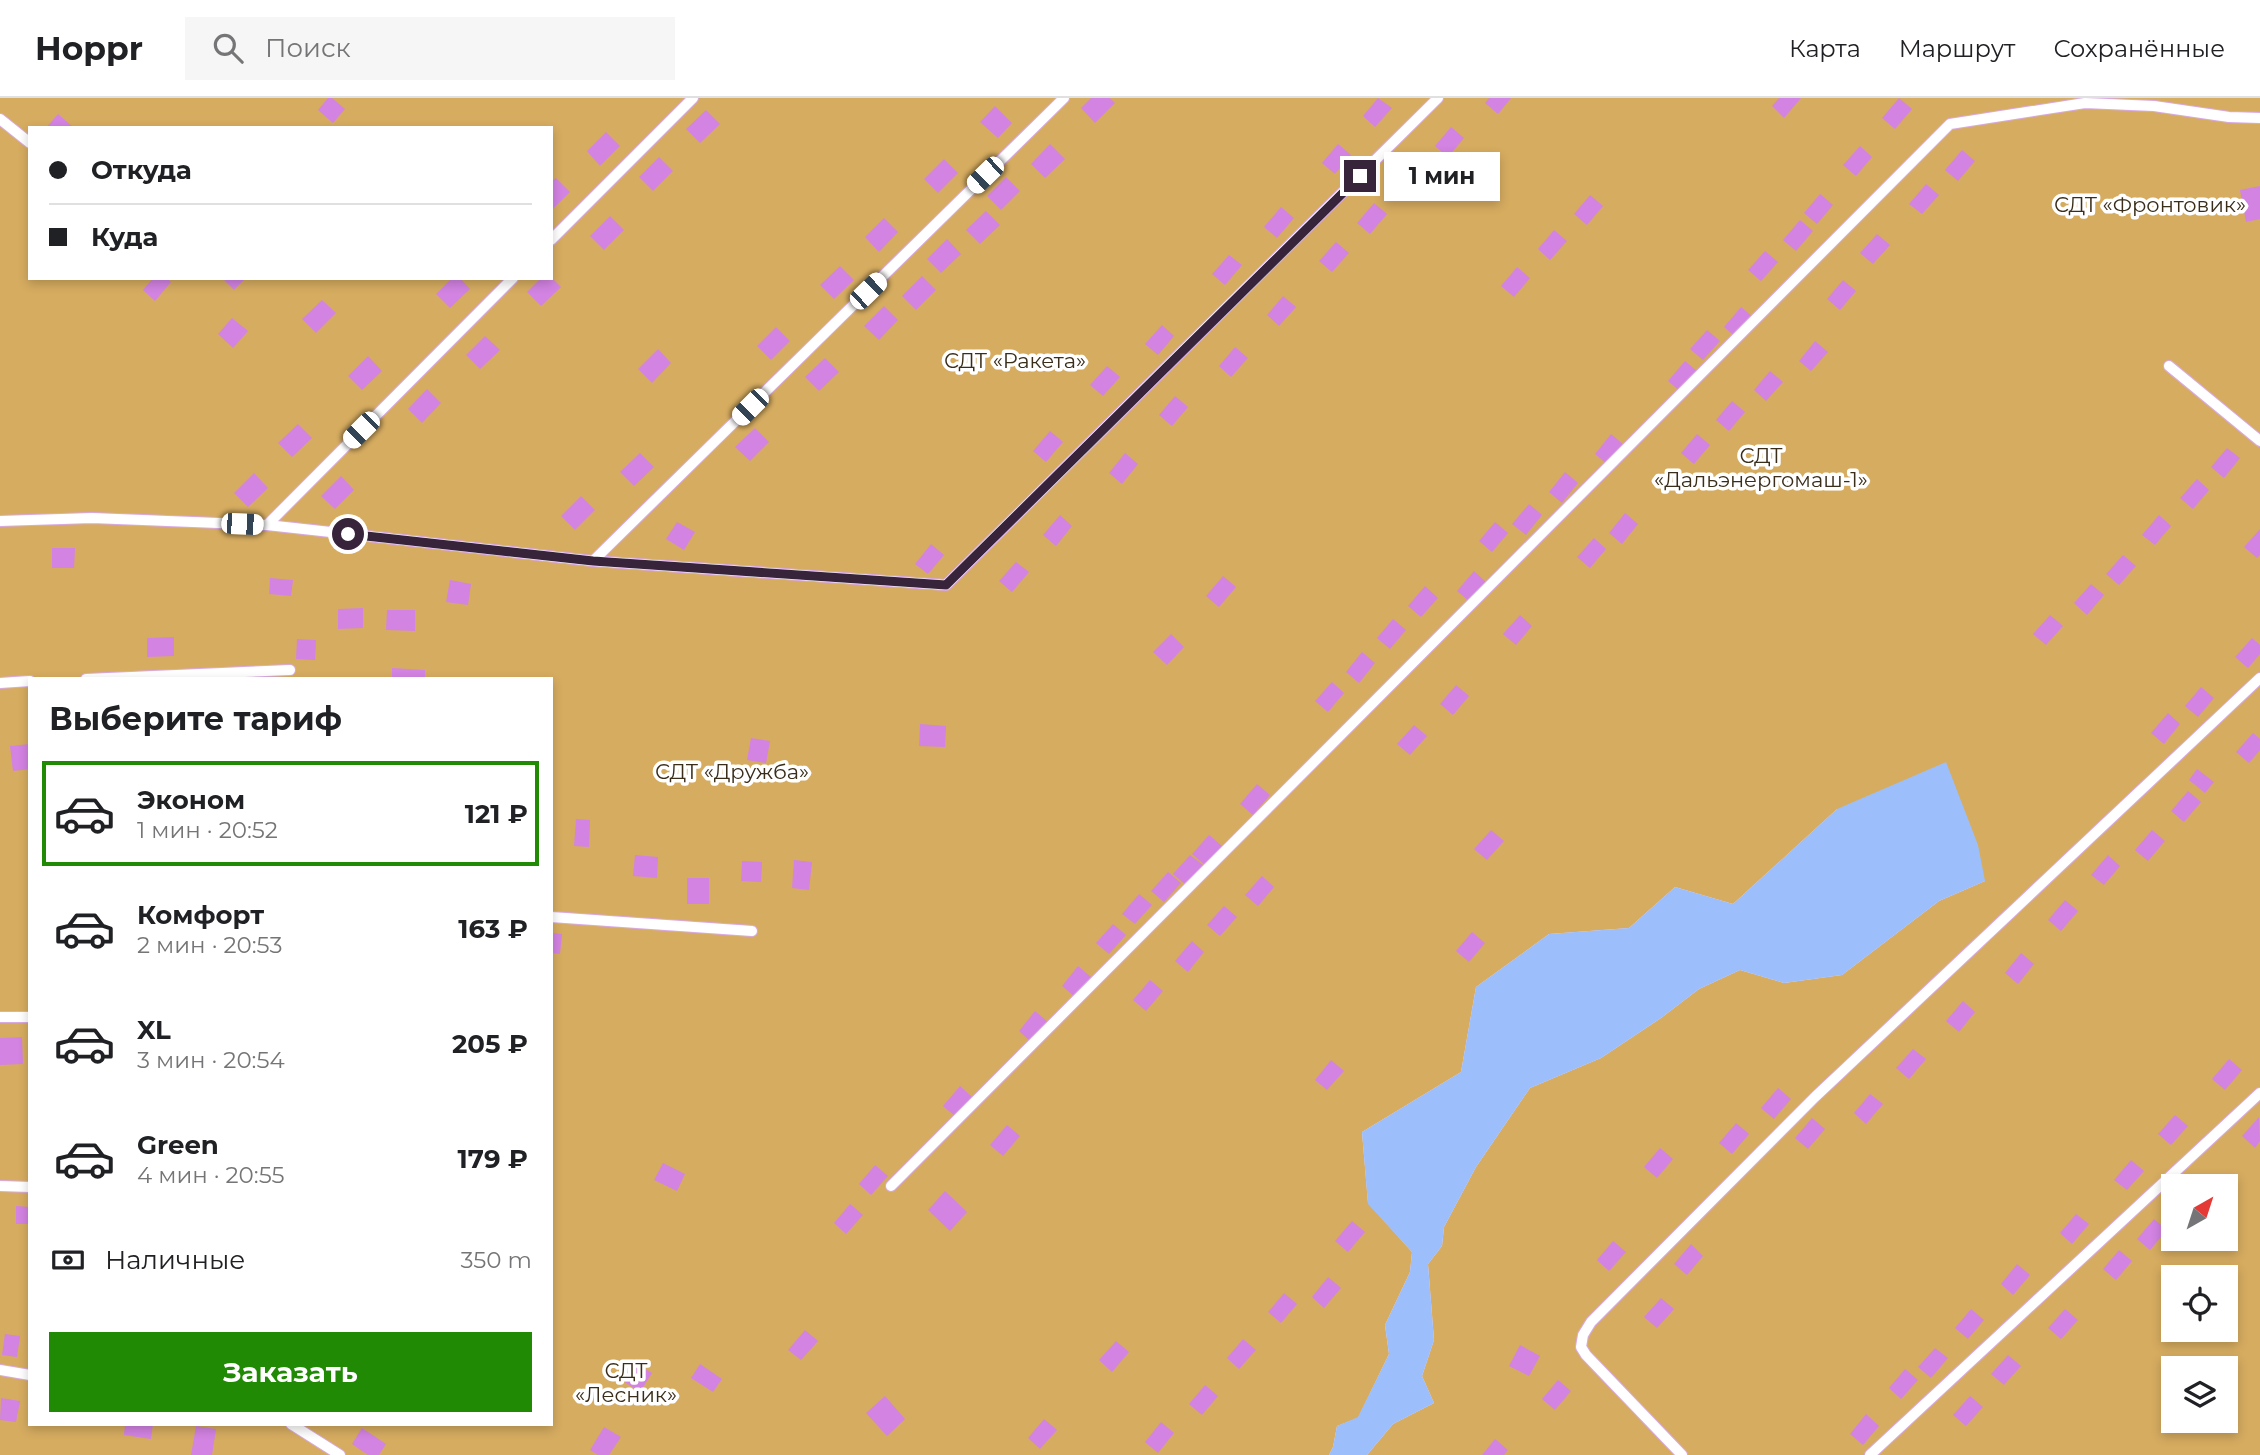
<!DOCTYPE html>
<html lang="ru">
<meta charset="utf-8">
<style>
body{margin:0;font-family:Montserrat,sans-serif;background:#f6f6f6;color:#202124;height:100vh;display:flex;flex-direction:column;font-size:26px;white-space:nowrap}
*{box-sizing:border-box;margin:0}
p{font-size:23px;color:#757577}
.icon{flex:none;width:38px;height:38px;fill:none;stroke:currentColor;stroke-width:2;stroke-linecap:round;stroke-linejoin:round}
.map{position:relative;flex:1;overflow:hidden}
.details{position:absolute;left:28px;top:579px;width:525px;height:749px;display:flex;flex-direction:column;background:#fff;border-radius:0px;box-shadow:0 4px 10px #0003}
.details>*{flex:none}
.top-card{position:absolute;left:28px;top:28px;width:525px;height:154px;border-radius:0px;box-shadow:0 4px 10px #0003;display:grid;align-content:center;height:154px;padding:0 21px;background:#fff}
.needle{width:46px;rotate:39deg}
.fabs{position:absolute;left:2161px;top:1076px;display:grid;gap:14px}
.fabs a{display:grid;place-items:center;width:77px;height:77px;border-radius:0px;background:#fff;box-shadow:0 4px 10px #0003;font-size:35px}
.end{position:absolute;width:32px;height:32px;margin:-16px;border:9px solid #37243a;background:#fff;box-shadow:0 0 0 4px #fff}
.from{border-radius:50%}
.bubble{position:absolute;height:49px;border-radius:0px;background:#fff;box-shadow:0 4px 10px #0003;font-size:23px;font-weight:700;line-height:49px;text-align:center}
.car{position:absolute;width:21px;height:42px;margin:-21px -10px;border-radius:9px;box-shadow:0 0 5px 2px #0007;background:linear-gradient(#fff 24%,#345 0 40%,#fff 0 76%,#345 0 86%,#fff 0)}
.top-card b{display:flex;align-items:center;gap:24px;height:66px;font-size:26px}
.top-card b+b{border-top:2px solid #e0e0e0}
.top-card i{width:18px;height:18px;background:#202124}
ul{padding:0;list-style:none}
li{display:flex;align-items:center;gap:21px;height:105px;margin:0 14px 10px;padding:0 7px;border:4px solid transparent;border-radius:0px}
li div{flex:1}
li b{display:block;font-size:26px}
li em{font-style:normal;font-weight:700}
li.current{border-color:#208a05}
li>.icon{width:63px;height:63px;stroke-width:1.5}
h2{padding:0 21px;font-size:32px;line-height:84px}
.pay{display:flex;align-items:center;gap:18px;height:77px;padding:0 21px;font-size:26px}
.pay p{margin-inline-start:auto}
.cta{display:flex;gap:14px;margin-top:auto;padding:14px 21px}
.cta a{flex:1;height:80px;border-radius:0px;background:#208a05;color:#fff;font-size:28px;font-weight:700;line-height:80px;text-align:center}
header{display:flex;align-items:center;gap:42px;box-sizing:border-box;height:98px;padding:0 35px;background:#fff;border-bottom:2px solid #e0e0e0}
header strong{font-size:33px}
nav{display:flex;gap:38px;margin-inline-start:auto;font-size:24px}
.search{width:490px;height:63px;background:#f6f6f6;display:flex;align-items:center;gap:18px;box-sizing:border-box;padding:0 24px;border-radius:0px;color:#757577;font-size:26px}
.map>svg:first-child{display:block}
.green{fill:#d6ac60;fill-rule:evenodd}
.water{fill:#9cbffb}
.building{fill:#d383e2}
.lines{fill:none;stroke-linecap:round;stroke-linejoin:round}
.service-casing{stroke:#d9aae2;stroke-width:12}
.service{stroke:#fff;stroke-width:10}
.route{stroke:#37243a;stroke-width:9}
.labels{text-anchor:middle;stroke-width:7;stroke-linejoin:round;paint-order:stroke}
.park-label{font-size:21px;fill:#3a2e1a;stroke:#fff}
</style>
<header>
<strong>Hoppr</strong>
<div class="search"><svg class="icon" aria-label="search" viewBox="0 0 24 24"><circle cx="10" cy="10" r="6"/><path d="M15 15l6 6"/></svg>Поиск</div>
<nav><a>Карта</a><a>Маршрут</a><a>Сохранённые</a></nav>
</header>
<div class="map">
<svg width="2260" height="1357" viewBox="0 0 2260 1357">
<rect width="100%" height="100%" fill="#f6d9fc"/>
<path class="green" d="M0 0H2260V1357H1367L1393 1326 1434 1305 1422 1278 1434 1242 1428 1166 1442 1148 1444 1129 1476 1069 1530 990 1601 960 1661 920 1699 891 1740 872 1784 885 1842 877 1939 803 1985 783 1837 711 1733 806 1675 789 1629 830 1549 836 1476 889 1461 974 1362 1034 1368 1105 1412 1154 1410 1174 1385 1227 1389 1256 1358 1320 1337 1328 1333 1349 1329 1357H0ZM30 30H551V180H30ZM30 581H551V1326H30ZM2174 1088H2226V1141H2174ZM2174 1180H2226V1232H2174ZM2174 1270H2226V1323H2174Z"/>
<path class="water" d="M1946 664 1978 747 1985 783 1939 803 1842 877 1784 885 1740 872 1699 891 1661 920 1601 960 1530 990 1476 1069 1444 1129 1442 1148 1428 1166 1434 1242 1422 1278 1434 1305 1393 1326 1367 1357H1329L1333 1349 1337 1328 1358 1319 1389 1256 1385 1227 1410 1174 1412 1154 1368 1106 1362 1034 1461 974 1476 889 1549 836 1629 830 1675 789 1733 806 1837 711Z"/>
<g class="building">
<path d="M328 0H332L345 11 333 25 318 12Z"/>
<path d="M1091 0H1110L1115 5 1095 25 1081 10Z"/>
<path d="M1378 0 1392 10 1375 29 1363 18Z"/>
<path d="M1489 0H1511L1498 16 1485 5Z"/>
<path d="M1779 0H1801L1784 20 1772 8Z"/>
<path d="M1899 0 1912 11 1895 31 1882 20Z"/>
<path d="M995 8 1012 25 998 40 980 24Z"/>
<path d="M706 12 720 26 700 45 686 31Z"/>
<path d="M58 16 74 30H46Z"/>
<path d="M1451 29 1464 40 1448 59 1435 48Z"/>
<path d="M606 34 620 48 600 68 587 53Z"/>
<path d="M1050 46 1065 61 1045 80 1031 66Z"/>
<path d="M1338 46 1351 57 1335 76 1322 65Z"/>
<path d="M1860 48 1872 59 1856 78 1843 67Z"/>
<path d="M1962 52 1975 63 1958 83 1945 72Z"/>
<path d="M1412 54 1425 64 1409 84 1396 73Z"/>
<path d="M659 59 673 73 653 93 639 79Z"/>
<path d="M944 61 958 75 938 95 924 81Z"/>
<path d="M1006 79 1020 93 1001 112 987 98Z"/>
<path d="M556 80 570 94 551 113V84Z"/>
<path d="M1926 86 1939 97 1922 116 1909 106Z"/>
<path d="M2260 88V121L2246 124 2240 92Z"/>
<path d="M1820 96 1833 107 1817 126 1804 115Z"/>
<path d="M1590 97 1603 108 1587 127 1574 116Z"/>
<path d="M1374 105 1387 116 1370 136 1357 125Z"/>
<path d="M1281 109 1294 120 1277 140 1264 129Z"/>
<path d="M986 113 1000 127 980 146 966 132Z"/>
<path d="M610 118 624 132 604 152 590 138Z"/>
<path d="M884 120 898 134 879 154 865 139Z"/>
<path d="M1800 122 1813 133 1796 153 1783 142Z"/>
<path d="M1554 132 1567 143 1550 162 1538 151Z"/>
<path d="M1877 136 1890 147 1873 166 1860 155Z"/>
<path d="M947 141 961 156 941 175 927 161Z"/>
<path d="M1336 144 1349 155 1332 174 1319 163Z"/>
<path d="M1765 153 1778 164 1761 183 1748 172Z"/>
<path d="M1229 157 1242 167 1225 187 1212 176Z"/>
<path d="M840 168 854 182 834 201 820 187Z"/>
<path d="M1517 169 1530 180 1514 199 1501 188Z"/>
<path d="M922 178 936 192 916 212 902 198Z"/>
<path d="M153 180H167L171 184 155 203 143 192Z"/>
<path d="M222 180H246L234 192Z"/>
<path d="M452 180H460L470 191 450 210 436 196Z"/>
<path d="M541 180H552L561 189 541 208 527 194Z"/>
<path d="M1843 182 1856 193 1840 212 1827 201Z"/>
<path d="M1283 198 1296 209 1279 228 1267 217Z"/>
<path d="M322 202 336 215 316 235 302 221Z"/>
<path d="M884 208 898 222 879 242 864 228Z"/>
<path d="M1741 209 1754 220 1737 240 1724 229Z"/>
<path d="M232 220 248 233 233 250 218 236Z"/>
<path d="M1162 227 1174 238 1158 257 1145 246Z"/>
<path d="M776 229 790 243 771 262 757 248Z"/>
<path d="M1707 232 1720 243 1703 262 1690 251Z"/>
<path d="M485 238 500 252 480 271 466 257Z"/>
<path d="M1815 243 1828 254 1811 273 1799 263Z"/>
<path d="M1235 249 1248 260 1231 279 1219 268Z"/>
<path d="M658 251 671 265 652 285 638 271Z"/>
<path d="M368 258 382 273 362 292 348 278Z"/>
<path d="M825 260 839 274 819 293 805 279Z"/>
<path d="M1685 263 1698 274 1681 294 1668 283Z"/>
<path d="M1107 268 1120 279 1103 298 1090 287Z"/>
<path d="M1770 273 1783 284 1766 303 1754 292Z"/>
<path d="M427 291 441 305 422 325 408 311Z"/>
<path d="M1175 298 1188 309 1172 328 1159 317Z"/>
<path d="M1732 303 1745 314 1729 333 1716 322Z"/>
<path d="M298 326 312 340 292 359 278 345Z"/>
<path d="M755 330 769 344 750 363 735 349Z"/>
<path d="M1050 333 1063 344 1046 364 1033 353Z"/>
<path d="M1611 336 1624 347 1607 366 1595 356Z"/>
<path d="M1697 336 1710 347 1694 366 1681 355Z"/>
<path d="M2227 350 2240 360 2224 380 2211 369Z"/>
<path d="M640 355 654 369 634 388 620 374Z"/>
<path d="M1125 355 1138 366 1122 386 1109 375Z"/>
<path d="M1565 374 1578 385 1562 405 1549 394Z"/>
<path d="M254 375 268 390 248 409 234 395Z"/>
<path d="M341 378 354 392 335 411 321 398Z"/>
<path d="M2197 381 2209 392 2193 411 2180 400Z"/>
<path d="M581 398 595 412 575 432 561 418Z"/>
<path d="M1529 406 1542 417 1526 437 1512 426Z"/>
<path d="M1625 415 1638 426 1622 446 1609 435Z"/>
<path d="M1060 417 1072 428 1056 448 1043 437Z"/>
<path d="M2159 417 2171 428 2155 447 2142 437Z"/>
<path d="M677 424 695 434 684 452 666 441Z"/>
<path d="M1495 424 1508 435 1492 454 1479 443Z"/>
<path d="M2260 431V457L2257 460 2244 449Z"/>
<path d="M1594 440 1606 451 1590 470 1577 459Z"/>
<path d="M931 446 944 457 928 476 915 466Z"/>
<path d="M52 450H75L74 470H52Z"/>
<path d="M2123 457 2136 468 2119 487 2106 476Z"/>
<path d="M1016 464 1029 474 1012 494 999 483Z"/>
<path d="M1474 473 1487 485 1470 504 1457 493Z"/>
<path d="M1223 478 1236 489 1219 509 1206 498Z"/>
<path d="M270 480 293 482 291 498 269 496Z"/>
<path d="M450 482 471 486 468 507 446 504Z"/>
<path d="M2091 486 2104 497 2087 517 2074 505Z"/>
<path d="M1425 488 1438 500 1421 519 1408 508Z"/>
<path d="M363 510V530L338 531V511Z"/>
<path d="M387 512H415V533L386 532Z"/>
<path d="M1520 517 1532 528 1516 547 1503 536Z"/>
<path d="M2050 517 2063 528 2046 547 2033 536Z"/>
<path d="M1393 521 1406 532 1390 551 1377 540Z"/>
<path d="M1171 536 1184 549 1167 567 1153 554Z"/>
<path d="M174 539V558L147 559V540Z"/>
<path d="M2252 540 2260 547V556L2248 570 2235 559Z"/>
<path d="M297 541 316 542 315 562 296 561Z"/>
<path d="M1362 554 1375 565 1359 585 1346 574Z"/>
<path d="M392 570 425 572V581H392Z"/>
<path d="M1332 584 1344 595 1328 614 1315 603Z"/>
<path d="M1456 587 1469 598 1453 617 1440 606Z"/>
<path d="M2201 589 2214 600 2198 619 2185 608Z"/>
<path d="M2168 615 2180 626 2164 646 2151 635Z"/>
<path d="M920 626 946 628 945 649 919 648Z"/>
<path d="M1414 627 1427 638 1410 657 1397 646Z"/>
<path d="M2253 635 2260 641V652L2249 665 2236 654Z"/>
<path d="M751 640 770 643 766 665 747 662Z"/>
<path d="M30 646V671L13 673 10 648Z"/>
<path d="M2197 671 2214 684 2205 695 2189 682Z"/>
<path d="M1257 686 1270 697 1253 717 1240 706Z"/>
<path d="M2188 693 2201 704 2184 724 2171 713Z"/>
<path d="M576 721 590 722 589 749 574 748Z"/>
<path d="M1491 732 1504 743 1487 762 1474 751Z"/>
<path d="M2152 732 2165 743 2148 763 2135 752Z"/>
<path d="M1209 737 1222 748 1205 767 1192 756Z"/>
<path d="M635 757 658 759 657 780 633 778Z"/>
<path d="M1190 757 1203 767 1186 787 1173 776Z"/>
<path d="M2108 757 2120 768 2104 787 2091 777Z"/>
<path d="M794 762 812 764 809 792 792 790Z"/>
<path d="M742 763 762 764 761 784 741 783Z"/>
<path d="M1168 774 1181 785 1164 804 1151 793Z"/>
<path d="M1262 778 1274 789 1258 808 1245 797Z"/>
<rect x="687" y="780" width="22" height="26"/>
<path d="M1139 796 1152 807 1135 826 1122 816Z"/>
<path d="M2065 802 2078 813 2061 833 2048 822Z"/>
<path d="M1224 808 1237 819 1220 838 1207 827Z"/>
<path d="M1113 826 1126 837 1109 856 1096 845Z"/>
<path d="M1472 834 1485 845 1469 864 1456 853Z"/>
<path d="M551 835 562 836 560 856 551 855Z"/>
<path d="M1192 843 1204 854 1188 874 1175 863Z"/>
<path d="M2021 855 2034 866 2018 886 2005 875Z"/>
<path d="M1078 868 1091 879 1075 899 1062 888Z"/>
<path d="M1150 882 1163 893 1146 913 1133 902Z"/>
<path d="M1963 903 1975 914 1959 934 1946 923Z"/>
<path d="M1035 913 1048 924 1031 944 1019 933Z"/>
<path d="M22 939 23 966 0 967V940Z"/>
<path d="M1913 951 1926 961 1909 981 1896 970Z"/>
<path d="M2229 961 2242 972 2225 992 2212 981Z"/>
<path d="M1331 962 1344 973 1327 992 1315 982Z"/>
<path d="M960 988 972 999 956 1019 943 1008Z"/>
<path d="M1778 990 1791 1001 1774 1021 1761 1010Z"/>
<path d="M1870 996 1883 1006 1866 1026 1854 1015Z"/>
<path d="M2175 1017 2188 1028 2171 1047 2158 1036Z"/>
<path d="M2259 1019 2260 1043 2255 1050 2242 1038Z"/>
<path d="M1812 1020 1825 1031 1808 1051 1795 1040Z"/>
<path d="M1736 1025 1749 1036 1732 1056 1719 1045Z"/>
<path d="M1007 1027 1020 1038 1003 1058 990 1047Z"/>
<path d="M1660 1050 1673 1061 1657 1080 1644 1069Z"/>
<path d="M2131 1062 2144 1073 2127 1092 2114 1082Z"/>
<path d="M663 1065 685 1076 677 1093 654 1082Z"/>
<path d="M875 1067 888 1078 871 1097 859 1086Z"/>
<path d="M945 1093 967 1114 950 1133 928 1112Z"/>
<path d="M850 1106 863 1117 846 1136 834 1125Z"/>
<path d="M16 1108 30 1109V1126H16Z"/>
<path d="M2076 1116 2089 1126 2072 1146 2060 1135Z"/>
<path d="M2154 1121 2167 1132 2150 1152 2137 1141Z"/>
<path d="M1352 1123 1365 1134 1348 1154 1335 1143Z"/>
<path d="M1613 1143 1626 1154 1609 1173 1597 1162Z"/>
<path d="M1691 1146 1703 1158 1687 1177 1674 1166Z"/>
<path d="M2119 1152 2132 1163 2116 1182 2103 1171Z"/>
<path d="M2017 1166 2030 1177 2013 1197 2001 1186Z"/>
<path d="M1328 1179 1341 1190 1324 1210 1312 1199Z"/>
<path d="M1284 1195 1297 1206 1281 1225 1268 1214Z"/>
<path d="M1661 1200 1674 1211 1657 1230 1644 1219Z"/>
<path d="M1971 1211 1984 1222 1968 1241 1955 1230Z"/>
<path d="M2065 1211 2078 1222 2061 1241 2048 1230Z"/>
<path d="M805 1232 818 1243 801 1262 788 1252Z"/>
<path d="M5 1236 20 1238 17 1259 2 1257Z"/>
<path d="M1243 1241 1256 1252 1239 1271 1227 1260Z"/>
<path d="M1116 1243 1129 1254 1112 1274 1099 1262Z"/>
<path d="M1520 1247 1540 1258 1529 1278 1509 1268Z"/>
<path d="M1935 1250 1948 1260 1931 1280 1918 1269Z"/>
<path d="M2008 1257 2021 1268 2004 1287 1991 1276Z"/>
<path d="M635 1265 652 1275 640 1294 623 1283Z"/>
<path d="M700 1266 722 1281 713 1294 691 1280Z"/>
<path d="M1905 1271 1918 1282 1901 1301 1889 1290Z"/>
<path d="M1558 1282 1571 1293 1555 1312 1542 1301Z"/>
<path d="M1205 1287 1218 1298 1202 1317 1189 1306Z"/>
<path d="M885 1298 905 1321 887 1338 866 1315Z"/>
<path d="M1970 1298 1983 1309 1966 1328 1953 1317Z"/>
<path d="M1 1300 20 1303 16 1324 0 1322Z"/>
<path d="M1866 1316 1879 1328 1863 1347 1850 1336Z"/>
<path d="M1044 1321 1057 1332 1040 1351 1028 1340Z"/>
<path d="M1161 1324 1174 1335 1158 1355 1145 1344Z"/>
<path d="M125 1326H153L151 1341 124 1337Z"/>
<path d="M196 1328 216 1331 212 1357H191Z"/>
<path d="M604 1329 621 1339 609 1357H598L590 1352Z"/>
<path d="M362 1330 386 1346 379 1357H368L352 1346Z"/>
<path d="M1495 1341 1508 1352 1504 1357H1482Z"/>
</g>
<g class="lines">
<g class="service-casing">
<g id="service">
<path d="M0 21 30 45"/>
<path d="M551 142 693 0"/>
<path d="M2169 268 2260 343"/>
<path d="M0 423 92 420 267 427 593 463 946 487 1438 0"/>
<path d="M267 427 513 180"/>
<path d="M593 463 1064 0"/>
<path d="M86 581 290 572"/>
<path d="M0 585 30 583"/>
<path d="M551 819 752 833"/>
<path d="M0 919H30"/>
<path d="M0 1088 30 1089"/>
<path d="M891 1088 1950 26 2085 5 2154 8 2229 19 2260 20"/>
<path d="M0 1272 30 1277"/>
<path d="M291 1326 340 1357"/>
<path d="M1682 1357 1586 1257 1581 1249 1583 1237 1591 1224 1815 999 2260 580"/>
<path d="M1870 1357 2260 995"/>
</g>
</g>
<use href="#service" class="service"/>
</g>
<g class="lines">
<path class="route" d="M348 436 593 463 946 487 1360 78"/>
</g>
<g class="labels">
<g class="park-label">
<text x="2150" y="114">СДТ «Фронтовик»</text>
<text x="1015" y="270">СДТ «Ракета»</text>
<text x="1761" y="365">СДТ<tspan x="1761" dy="24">«Дальэнергомаш-1»</tspan></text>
<text x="732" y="681">СДТ «Дружба»</text>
<text x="626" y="1280">СДТ<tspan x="626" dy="24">«Лесник»</tspan></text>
</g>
</g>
</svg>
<div class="fabs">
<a><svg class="needle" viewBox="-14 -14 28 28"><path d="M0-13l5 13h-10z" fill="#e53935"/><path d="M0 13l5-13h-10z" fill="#757577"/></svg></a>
<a><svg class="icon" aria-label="locate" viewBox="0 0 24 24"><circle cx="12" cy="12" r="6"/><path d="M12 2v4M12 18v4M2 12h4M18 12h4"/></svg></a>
<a><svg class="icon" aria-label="layers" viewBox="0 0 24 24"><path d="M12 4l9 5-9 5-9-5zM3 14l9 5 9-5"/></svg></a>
</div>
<i class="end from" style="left:348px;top:436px"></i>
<i class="end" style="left:1360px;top:78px"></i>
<div class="bubble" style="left:1384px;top:54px;width:116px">1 мин</div>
<i class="car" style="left:985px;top:77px;rotate:226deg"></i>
<i class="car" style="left:868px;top:193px;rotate:46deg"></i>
<i class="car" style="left:750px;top:309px;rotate:225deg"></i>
<i class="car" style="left:361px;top:332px;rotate:225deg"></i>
<i class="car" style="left:242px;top:426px;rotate:92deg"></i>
<div class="top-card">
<b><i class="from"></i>Откуда</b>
<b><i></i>Куда</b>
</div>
<section class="details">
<h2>Выберите тариф</h2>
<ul>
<li class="current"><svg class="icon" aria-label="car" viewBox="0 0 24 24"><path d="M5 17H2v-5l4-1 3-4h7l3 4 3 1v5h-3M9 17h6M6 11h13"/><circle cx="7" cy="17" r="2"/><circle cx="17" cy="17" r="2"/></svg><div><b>Эконом</b><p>1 мин · 20:52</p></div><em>121 ₽</em></li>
<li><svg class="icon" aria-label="car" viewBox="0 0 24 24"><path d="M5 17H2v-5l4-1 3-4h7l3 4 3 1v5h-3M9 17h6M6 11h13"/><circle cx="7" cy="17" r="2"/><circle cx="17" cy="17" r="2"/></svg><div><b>Комфорт</b><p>2 мин · 20:53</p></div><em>163 ₽</em></li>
<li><svg class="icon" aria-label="car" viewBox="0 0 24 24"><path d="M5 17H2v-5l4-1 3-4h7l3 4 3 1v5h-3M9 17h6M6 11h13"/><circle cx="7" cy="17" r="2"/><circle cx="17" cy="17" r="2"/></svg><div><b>XL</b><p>3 мин · 20:54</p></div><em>205 ₽</em></li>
<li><svg class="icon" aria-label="car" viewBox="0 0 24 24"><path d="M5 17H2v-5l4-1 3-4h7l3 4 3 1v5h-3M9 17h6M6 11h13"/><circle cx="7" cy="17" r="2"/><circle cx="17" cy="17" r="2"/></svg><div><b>Green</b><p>4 мин · 20:55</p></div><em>179 ₽</em></li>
</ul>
<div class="pay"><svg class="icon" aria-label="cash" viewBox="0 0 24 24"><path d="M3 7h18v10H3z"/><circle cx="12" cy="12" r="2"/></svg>Наличные<p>350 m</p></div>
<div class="cta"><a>Заказать</a></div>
</section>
</div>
